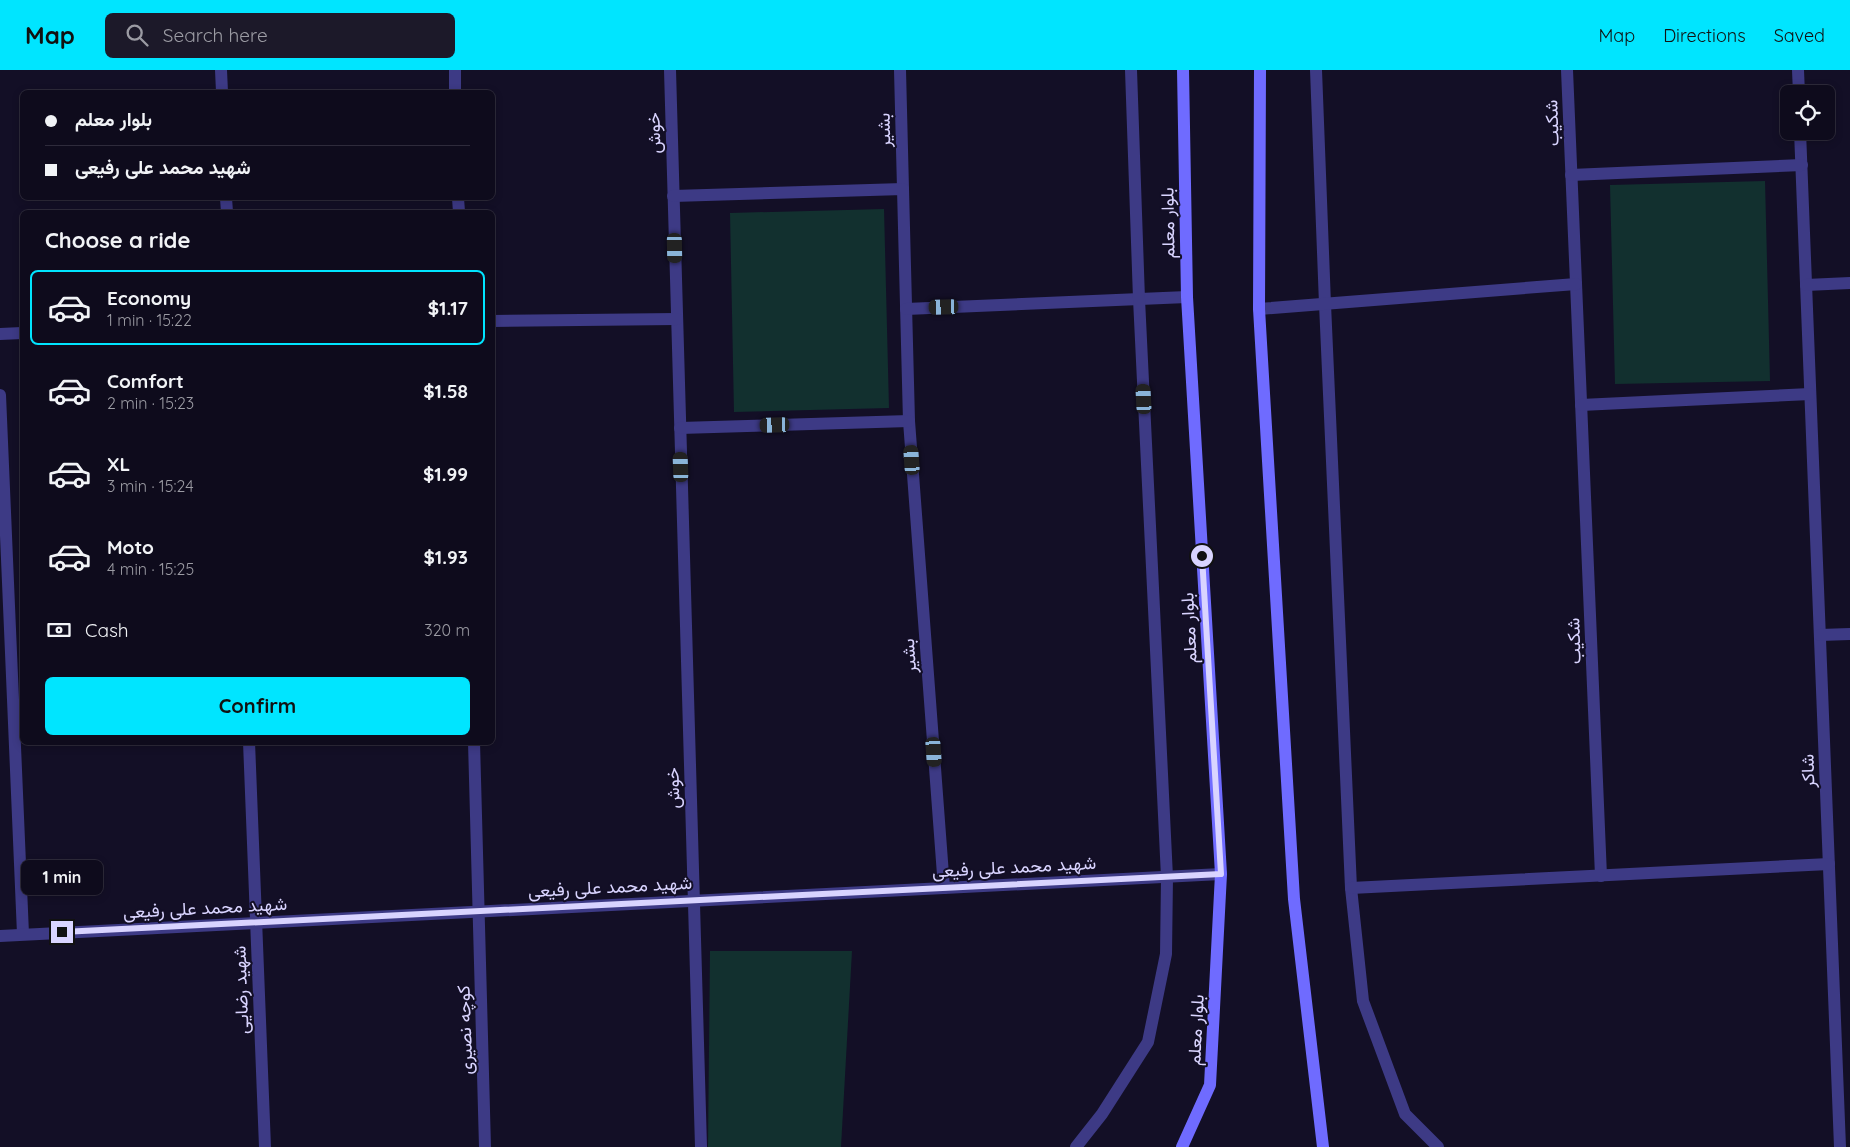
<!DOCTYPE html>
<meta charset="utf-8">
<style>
body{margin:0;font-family:Quicksand,Vazirmatn,sans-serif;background:#1c1929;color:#f1f3f6;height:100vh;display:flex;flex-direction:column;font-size:19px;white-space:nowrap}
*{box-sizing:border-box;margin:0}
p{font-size:16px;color:#9b9ba3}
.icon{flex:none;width:28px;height:28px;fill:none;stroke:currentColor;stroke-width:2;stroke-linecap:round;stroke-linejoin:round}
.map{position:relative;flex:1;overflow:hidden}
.drawer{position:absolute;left:20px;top:140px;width:475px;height:535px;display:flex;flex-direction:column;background:#0e0b1c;border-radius:8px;box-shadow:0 2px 8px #0003,0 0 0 1px #2e2b3b}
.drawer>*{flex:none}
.hud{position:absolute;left:20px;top:20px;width:475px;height:110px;border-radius:8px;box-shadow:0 2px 8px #0003,0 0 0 1px #2e2b3b;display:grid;align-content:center;height:110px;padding:0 25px;background:#0e0b1c}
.buttons{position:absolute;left:1780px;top:15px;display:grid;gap:10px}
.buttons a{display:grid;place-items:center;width:55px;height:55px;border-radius:8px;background:#0e0b1c;box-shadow:0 2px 8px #0003,0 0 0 1px #2e2b3b;font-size:25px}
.end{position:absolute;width:22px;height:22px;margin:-11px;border:6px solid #d9d4ff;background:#111;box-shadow:0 0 0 2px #111}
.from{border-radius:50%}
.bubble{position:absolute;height:35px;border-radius:8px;background:#0e0b1c;box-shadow:0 2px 8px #0003,0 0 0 1px #2e2b3b;font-size:16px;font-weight:800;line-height:35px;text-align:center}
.car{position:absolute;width:15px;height:30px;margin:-15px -8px;border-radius:6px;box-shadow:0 0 4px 1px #0007;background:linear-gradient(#222 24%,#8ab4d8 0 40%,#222 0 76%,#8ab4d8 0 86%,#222 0)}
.hud b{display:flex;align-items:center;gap:18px;height:48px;font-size:19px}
.hud b+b{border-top:1px solid #2e2b3b}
.hud i{width:12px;height:12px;background:#f1f3f6}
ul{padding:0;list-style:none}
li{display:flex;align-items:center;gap:15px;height:75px;margin:0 10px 8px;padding:0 15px;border:2px solid transparent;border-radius:8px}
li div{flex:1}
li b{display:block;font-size:19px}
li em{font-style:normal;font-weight:800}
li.current{border-color:#00e5ff}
li>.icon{width:45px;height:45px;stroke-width:1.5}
h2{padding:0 25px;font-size:22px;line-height:60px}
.pay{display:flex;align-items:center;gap:12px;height:55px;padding:0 25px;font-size:19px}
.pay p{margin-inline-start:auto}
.button{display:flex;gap:10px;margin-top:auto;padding:10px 25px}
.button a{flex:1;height:58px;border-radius:8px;background:#00e5ff;color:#111;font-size:20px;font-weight:800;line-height:58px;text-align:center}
header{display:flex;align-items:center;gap:30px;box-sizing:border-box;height:70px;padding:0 25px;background:#00e5ff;color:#111}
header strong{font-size:24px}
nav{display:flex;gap:28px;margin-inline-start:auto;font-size:18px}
.search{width:350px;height:45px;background:#1c1929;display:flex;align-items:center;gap:12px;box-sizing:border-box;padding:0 18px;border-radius:8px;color:#9b9ba3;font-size:19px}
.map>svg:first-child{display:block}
.park{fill:#12302f}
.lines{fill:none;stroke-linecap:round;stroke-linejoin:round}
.minor{stroke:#3d3a85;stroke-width:12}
.secondary{stroke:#6f6bff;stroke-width:12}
.route{stroke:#d9d4ff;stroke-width:6}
.labels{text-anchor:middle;stroke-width:4;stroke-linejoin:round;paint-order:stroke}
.street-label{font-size:18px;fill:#d9d4ff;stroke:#130f26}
</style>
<header>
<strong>Map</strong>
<div class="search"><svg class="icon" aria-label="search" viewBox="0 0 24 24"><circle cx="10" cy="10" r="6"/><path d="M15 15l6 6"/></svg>Search here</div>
<nav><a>Map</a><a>Directions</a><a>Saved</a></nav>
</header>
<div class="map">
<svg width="1850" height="1077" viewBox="0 0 1850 1077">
<rect width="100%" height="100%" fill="#130f26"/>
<g class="park">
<path d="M1765 111 1770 311 1615 314 1610 115Z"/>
<path d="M884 139 889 338 734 342 730 143Z"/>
<path d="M710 881H852L841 1077H708Z"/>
</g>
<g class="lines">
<g class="minor">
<path d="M221 0 222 22"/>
<path d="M455 0V22"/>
<path d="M670 0 701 1077"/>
<path d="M900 0 903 119"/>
<path d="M1316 0 1325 234 1351 818 1363 931 1405 1044 1438 1077"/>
<path d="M1567 0 1601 806"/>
<path d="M1798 0 1799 24"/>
<path d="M1800 61 1840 1077"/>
<path d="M1571 105 1802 95"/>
<path d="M673 126 903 119 909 351 944 818"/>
<path d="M226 128 227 142"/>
<path d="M458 128 459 142"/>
<path d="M1806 215 1850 213"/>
<path d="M906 239 1187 227"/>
<path d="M1259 239 1576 214"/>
<path d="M492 251 677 249"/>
<path d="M0 264 22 263"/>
<path d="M0 325 23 864"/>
<path d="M1581 335 1810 324"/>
<path d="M680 358 909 351"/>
<path d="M1820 565 1850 564"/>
<path d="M249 672 265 1077"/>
<path d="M474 672 485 1077"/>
<path d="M1351 818 1829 794"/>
<path d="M0 866 1221 804"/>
<path d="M1076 1077 1102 1044 1148 972 1166 884 1167 807 1139 229 1131 0"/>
</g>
<g class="secondary">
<path d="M1260 0 1259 239 1294 829 1323 1077"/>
<path d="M1182 1077 1210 1015 1221 804 1187 227 1183 0"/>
</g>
</g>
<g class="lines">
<path class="route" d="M62 862 1221 804 1202 486"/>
</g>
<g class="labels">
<g class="street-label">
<text transform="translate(1552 53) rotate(-92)" y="6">شکیب</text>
<text transform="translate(884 60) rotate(-91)" y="6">بشیر</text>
<text transform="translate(654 63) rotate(-92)" y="6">خوش</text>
<text transform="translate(1168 153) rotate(-91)" y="6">بلوار معلم</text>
<text transform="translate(1189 558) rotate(-93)" y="6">بلوار معلم</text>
<text transform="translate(1574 571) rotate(-92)" y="6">شکیب</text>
<text transform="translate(909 586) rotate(-94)" y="6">بشیر</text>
<text transform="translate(1808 701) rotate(-92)" y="6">شاکر</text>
<text transform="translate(673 718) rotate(-92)" y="6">خوش</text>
<text transform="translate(1014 797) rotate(-3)" y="6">شهید محمد علی رفیعی</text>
<text transform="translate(610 817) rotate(-3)" y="6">شهید محمد علی رفیعی</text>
<text transform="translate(205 838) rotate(-3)" y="6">شهید محمد علی رفیعی</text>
<text transform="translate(241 920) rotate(-92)" y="6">شهید رضایی</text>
<text transform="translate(465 960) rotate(-92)" y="6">کوچه نصیری</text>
<text transform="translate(1196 960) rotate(-87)" y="6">بلوار معلم</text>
</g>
</g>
</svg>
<div class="buttons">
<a><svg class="icon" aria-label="locate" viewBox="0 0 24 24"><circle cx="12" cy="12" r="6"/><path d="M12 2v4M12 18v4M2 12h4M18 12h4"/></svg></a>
</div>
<i class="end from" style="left:1202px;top:486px"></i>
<i class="end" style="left:62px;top:862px"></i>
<div class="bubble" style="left:21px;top:790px;width:82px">1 min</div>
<i class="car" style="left:675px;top:178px;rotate:179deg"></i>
<i class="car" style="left:944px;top:237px;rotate:268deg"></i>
<i class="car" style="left:1144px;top:329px;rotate:357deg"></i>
<i class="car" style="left:775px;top:355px;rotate:268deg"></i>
<i class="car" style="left:912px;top:390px;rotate:356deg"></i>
<i class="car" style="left:681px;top:397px;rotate:358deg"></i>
<i class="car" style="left:934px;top:682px;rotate:176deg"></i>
<div class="hud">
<b><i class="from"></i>بلوار معلم</b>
<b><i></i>شهید محمد علی رفیعی</b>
</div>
<section class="drawer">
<h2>Choose a ride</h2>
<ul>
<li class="current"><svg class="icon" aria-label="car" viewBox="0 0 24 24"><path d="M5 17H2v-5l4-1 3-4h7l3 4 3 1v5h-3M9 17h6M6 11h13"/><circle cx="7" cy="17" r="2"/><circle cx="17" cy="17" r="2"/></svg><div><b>Economy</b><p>1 min · 15:22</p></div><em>$1.17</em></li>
<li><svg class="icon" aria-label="car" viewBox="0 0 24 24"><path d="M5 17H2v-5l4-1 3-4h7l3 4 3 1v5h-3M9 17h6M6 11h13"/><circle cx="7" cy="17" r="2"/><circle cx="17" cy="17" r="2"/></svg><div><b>Comfort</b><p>2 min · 15:23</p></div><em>$1.58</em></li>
<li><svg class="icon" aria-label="car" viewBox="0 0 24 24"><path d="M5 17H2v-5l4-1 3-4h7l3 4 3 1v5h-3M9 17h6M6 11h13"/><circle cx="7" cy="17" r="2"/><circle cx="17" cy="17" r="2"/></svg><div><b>XL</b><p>3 min · 15:24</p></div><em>$1.99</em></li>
<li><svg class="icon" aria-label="car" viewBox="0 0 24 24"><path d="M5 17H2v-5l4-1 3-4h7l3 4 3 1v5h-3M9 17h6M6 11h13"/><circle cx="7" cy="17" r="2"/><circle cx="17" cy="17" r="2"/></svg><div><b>Moto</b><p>4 min · 15:25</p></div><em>$1.93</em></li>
</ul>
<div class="pay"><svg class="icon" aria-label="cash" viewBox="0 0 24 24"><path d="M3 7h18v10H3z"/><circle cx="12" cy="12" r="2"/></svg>Cash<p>320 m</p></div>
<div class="button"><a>Confirm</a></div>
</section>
</div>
